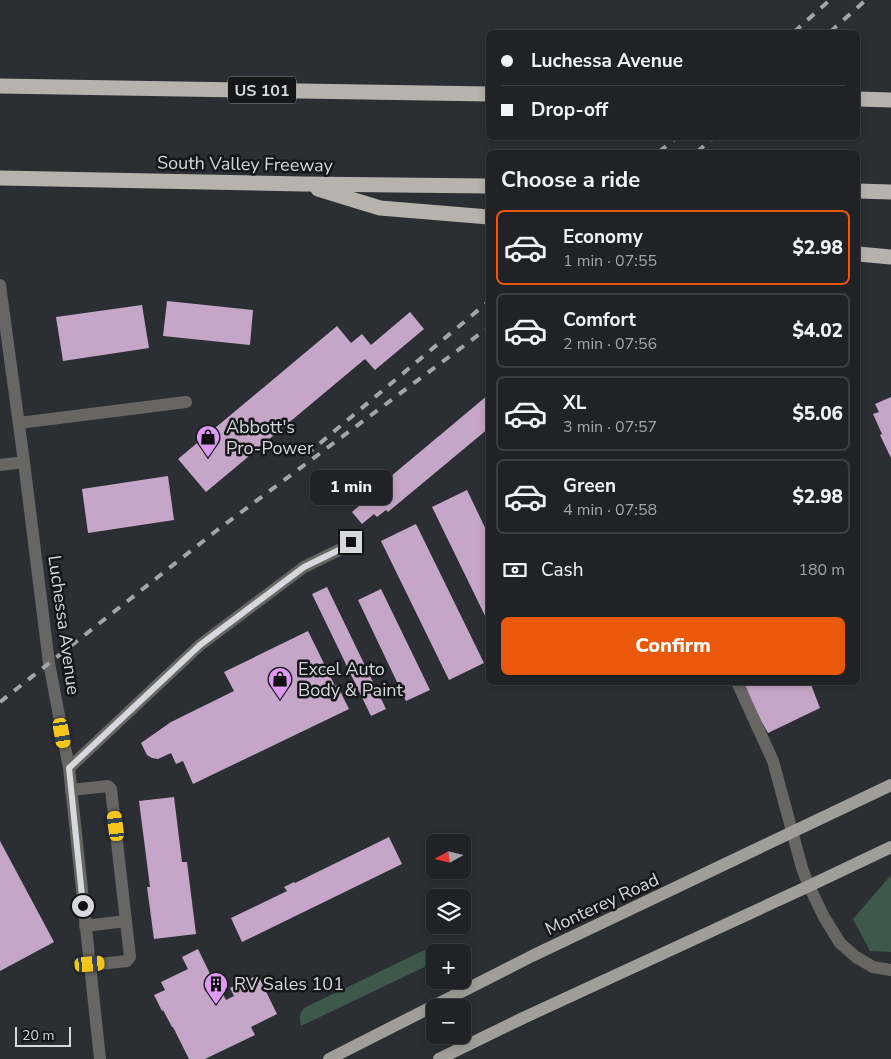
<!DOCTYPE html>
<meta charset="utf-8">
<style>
body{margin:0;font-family:"Nunito Sans",sans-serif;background:#282a2e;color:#f1f3f6;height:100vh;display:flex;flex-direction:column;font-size:19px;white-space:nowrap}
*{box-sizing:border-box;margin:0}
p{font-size:16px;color:#a2a4a7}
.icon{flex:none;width:28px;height:28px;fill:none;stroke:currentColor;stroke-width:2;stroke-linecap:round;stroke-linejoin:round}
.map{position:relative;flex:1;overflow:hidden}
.side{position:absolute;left:486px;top:150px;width:374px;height:535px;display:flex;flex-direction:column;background:#202226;border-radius:8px;box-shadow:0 2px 8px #0003,0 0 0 1px #3d3f43}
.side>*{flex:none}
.guide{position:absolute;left:486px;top:30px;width:374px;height:110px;border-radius:8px;box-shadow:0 2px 8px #0003,0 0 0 1px #3d3f43;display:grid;align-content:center;height:110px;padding:0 15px;background:#202226}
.needle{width:32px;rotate:262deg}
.buttons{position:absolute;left:426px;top:834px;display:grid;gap:10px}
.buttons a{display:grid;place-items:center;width:45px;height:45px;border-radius:8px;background:#202226;box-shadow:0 2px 8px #0003,0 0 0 1px #3d3f43;font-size:25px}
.scale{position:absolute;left:15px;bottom:12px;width:56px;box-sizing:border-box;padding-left:5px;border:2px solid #d6d8dc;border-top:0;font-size:14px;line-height:18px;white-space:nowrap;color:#d6d8dc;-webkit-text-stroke:4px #141618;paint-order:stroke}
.end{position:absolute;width:22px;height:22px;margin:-11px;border:6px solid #d6d8dc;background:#111;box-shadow:0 0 0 2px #111}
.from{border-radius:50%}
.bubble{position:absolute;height:35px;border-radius:8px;background:#202226;box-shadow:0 2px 8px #0003,0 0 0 1px #3d3f43;font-size:16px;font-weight:800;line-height:35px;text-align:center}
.car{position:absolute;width:15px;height:30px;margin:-15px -8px;border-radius:6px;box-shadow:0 0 4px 1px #0007;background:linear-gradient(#f5c518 24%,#345 0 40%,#f5c518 0 76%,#345 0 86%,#f5c518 0)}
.guide b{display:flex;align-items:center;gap:18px;height:48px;font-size:19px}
.guide b+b{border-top:1px solid #3d3f43}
.guide i{width:12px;height:12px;background:#f1f3f6}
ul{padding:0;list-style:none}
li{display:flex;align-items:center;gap:15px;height:75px;margin:0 10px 8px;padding:0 5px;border:2px solid #3d3f43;border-radius:8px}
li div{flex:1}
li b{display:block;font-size:19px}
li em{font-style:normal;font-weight:800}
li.active{border-color:#ea580c}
li>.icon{width:45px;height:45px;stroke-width:1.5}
h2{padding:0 15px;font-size:22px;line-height:60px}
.pay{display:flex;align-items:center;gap:12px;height:55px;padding:0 15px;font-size:19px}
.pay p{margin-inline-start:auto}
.cta{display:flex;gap:10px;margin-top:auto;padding:10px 15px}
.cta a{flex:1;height:58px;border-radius:8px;background:#ea580c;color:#fff;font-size:20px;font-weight:800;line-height:58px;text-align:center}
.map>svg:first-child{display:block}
.green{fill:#3e584c}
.building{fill:#c6a6c8}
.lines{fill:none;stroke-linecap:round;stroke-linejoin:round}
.minor{stroke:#676663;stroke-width:12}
.major{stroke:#a09e98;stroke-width:12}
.highway{stroke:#b6b3ac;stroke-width:15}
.rail{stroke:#a2a5a9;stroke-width:4;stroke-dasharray:9 9;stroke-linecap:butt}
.route{stroke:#d6d8dc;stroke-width:6}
.labels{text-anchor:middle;stroke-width:5;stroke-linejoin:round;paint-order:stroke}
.shield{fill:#141618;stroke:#9c9ea1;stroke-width:1}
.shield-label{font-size:16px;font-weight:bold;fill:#d6d8dc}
.street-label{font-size:18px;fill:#d6d8dc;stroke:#141618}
.poi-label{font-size:18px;fill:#d6d8dc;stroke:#141618;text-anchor:start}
</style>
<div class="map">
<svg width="891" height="1059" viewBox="0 0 891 1059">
<rect width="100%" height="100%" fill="#2b2e33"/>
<g class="green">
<path d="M891 875V952L870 951 853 919Z"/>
<path d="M435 945 440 946 444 952H435V962L301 1026C299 1018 299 1012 306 1007Z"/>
</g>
<g class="building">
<path d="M167 301 253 310 250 345 163 336Z"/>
<path d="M142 305 149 348 63 361 56 317Z"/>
<path d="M410 312 424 329 375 370 365 359 206 492 178 459 337 326 351 343 362 334 371 345Z"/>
<path d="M488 395 489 397V428L388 512 386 510 377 517 374 514 362 524 352 512 391 479 390 477Z"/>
<path d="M891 397V458L880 435 882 434 873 414 879 412 875 404Z"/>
<path d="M168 476 174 520 88 533 82 489Z"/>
<path d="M467 490 489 536V624L432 507Z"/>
<path d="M416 524 484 663 449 680 381 541Z"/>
<path d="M327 587 386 709 371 716 312 594Z"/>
<path d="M381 589 430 690 406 701 358 600Z"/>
<path d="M308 631 335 686 337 685 349 709 193 784 183 761 176 764 171 753 158 759 152 758 147 755 141 743 171 722 234 691 224 672Z"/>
<path d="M744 682H810L820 708 768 733 753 707Z"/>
<path d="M174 797 182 862H187L196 934 154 939 147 887H150L139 801Z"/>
<path d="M389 837 402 864 242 942 231 918 287 891 284 887 294 882 295 883Z"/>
<path d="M0 841 54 942 0 971Z"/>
<path d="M198 949 213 980 215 979 226 1000 234 996 230 988 258 975 277 1014 251 1027 255 1035 205 1059H189L173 1027H172L163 1010 162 1011 154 995 165 990 161 982 188 969 182 957Z"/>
</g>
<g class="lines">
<g class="minor">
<path d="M0 285 24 462 49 663 69 768 100 1059"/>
<path d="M19 423 186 402"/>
<path d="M0 465 24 462"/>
<path d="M737 682 773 761 802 868 809 886 824 917 840 943 856 957 873 967 891 970"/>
<path d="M69 768 200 645 304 567 341 549 351 542"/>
<path d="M71 790 108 786 111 789 130 957 127 961 90 965"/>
<path d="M85 926 126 921"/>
</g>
<g class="major">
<path d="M329 1059 532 956 891 785"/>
<path d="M439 1059 521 1019 809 886 891 847"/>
</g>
<g class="highway">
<path d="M0 86 489 94"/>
<path d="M858 99 891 100"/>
<path d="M0 178 302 184 489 186"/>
<path d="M318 189 380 208 489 217"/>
<path d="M858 191 891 192"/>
<path d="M858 254 891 257"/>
</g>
<g class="rail">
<path d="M794 32 830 0"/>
<path d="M830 32 866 0"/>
<path d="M659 152 676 138"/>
<path d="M697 152 713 138"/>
<path d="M306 455 489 301"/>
<path d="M0 702 216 531 489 327"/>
</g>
</g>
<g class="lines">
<path class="route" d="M83 906 69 768 200 645 304 567 341 549 351 542"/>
</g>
<defs>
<g id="shop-pin" transform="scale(1.25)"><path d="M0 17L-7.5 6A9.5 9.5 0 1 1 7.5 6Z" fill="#dd99f3" stroke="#141618"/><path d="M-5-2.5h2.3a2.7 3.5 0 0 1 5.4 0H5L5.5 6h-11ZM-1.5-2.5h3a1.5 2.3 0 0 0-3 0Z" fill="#111"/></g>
<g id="building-pin" transform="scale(1.25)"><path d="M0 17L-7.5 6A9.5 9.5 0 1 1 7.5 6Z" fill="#dd99f3" stroke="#141618"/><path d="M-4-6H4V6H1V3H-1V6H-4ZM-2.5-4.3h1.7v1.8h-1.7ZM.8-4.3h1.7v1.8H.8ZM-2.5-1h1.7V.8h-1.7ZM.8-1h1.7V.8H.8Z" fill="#111"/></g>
</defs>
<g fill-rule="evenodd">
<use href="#shop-pin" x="208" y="437"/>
<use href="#shop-pin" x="280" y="679"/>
<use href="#building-pin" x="216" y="984"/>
</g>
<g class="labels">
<rect class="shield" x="228" y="76.5" width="68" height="27" rx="4"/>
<g class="shield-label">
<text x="262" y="96">US 101</text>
</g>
<g class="street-label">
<text transform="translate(245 164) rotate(1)" y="6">South Valley Freeway</text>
<text transform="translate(64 625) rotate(82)" y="6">Luchessa Avenue</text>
<text transform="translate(602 904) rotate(-25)" y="6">Monterey Road</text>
</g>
<g class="poi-label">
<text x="226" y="433">Abbott's<tspan x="226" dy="21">Pro-Power</tspan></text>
<text x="298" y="675">Excel Auto<tspan x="298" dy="21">Body &amp; Paint</tspan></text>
<text x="234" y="990">RV Sales 101</text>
</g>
</g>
</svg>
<div class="buttons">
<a><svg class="needle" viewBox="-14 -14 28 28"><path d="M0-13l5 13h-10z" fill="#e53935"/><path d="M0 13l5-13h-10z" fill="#a2a4a7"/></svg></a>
<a><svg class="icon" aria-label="layers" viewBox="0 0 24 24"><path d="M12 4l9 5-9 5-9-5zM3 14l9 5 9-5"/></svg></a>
<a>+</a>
<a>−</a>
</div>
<div class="scale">20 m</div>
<i class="end from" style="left:83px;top:906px"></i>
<i class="end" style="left:351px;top:542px"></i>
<div class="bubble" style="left:310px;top:470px;width:82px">1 min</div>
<i class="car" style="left:62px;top:733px;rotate:170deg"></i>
<i class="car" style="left:116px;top:826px;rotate:353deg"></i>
<i class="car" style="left:90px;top:964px;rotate:85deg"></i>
<div class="guide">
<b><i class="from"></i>Luchessa Avenue</b>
<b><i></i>Drop-off</b>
</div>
<section class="side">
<h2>Choose a ride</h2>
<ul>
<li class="active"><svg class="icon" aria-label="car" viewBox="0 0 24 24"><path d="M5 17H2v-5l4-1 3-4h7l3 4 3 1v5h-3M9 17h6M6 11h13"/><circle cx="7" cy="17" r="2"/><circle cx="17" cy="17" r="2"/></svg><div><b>Economy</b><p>1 min · 07:55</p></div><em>$2.98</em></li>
<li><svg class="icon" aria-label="car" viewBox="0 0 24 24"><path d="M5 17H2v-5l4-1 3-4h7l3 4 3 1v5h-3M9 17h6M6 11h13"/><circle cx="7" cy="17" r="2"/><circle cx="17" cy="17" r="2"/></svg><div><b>Comfort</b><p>2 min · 07:56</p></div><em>$4.02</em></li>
<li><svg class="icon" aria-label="car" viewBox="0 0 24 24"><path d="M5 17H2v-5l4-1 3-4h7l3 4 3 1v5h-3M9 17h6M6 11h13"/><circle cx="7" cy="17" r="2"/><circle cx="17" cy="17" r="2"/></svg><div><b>XL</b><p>3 min · 07:57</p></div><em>$5.06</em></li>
<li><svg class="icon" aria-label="car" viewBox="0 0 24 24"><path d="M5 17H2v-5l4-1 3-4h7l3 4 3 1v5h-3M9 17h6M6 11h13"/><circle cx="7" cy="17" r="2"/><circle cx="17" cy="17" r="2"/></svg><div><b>Green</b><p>4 min · 07:58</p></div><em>$2.98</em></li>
</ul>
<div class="pay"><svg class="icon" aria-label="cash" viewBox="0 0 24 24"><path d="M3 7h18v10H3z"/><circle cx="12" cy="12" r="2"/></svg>Cash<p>180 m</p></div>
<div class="cta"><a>Confirm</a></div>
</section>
</div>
